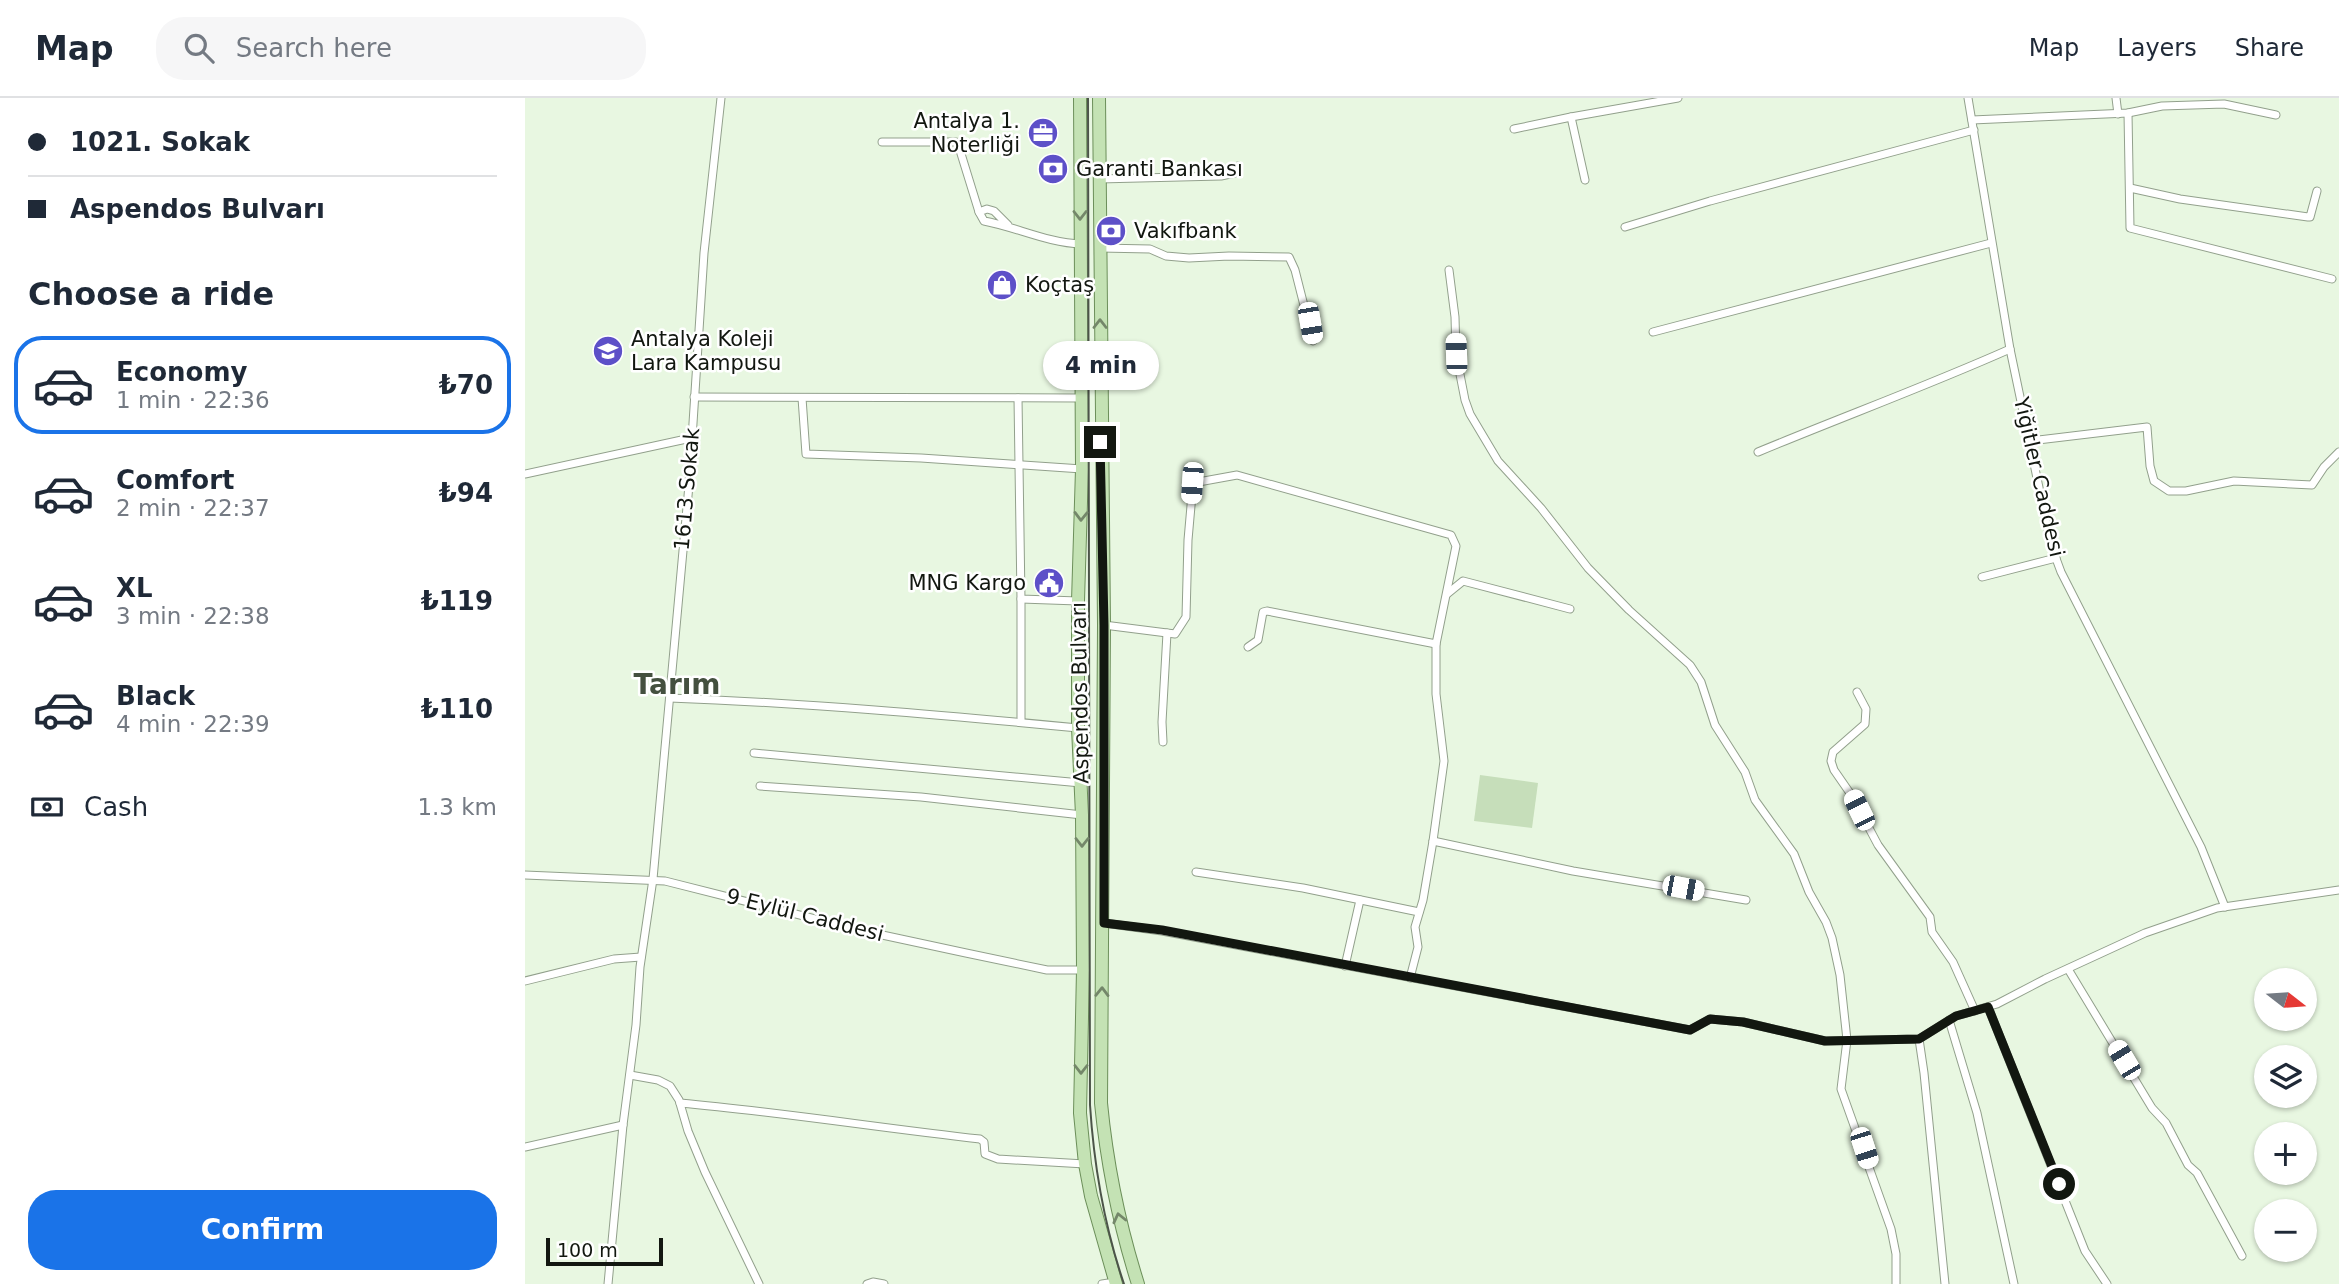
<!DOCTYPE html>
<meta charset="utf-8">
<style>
body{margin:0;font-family:"DejaVu Sans",sans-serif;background:#f6f6f7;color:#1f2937;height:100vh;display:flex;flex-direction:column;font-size:26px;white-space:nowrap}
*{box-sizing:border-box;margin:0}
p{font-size:23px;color:#747a83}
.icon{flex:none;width:38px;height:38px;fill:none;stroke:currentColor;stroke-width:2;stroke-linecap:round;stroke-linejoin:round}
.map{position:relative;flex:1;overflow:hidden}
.sheet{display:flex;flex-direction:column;background:#fff;width:525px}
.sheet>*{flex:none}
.top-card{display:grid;align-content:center;height:154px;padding:0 28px;background:#fff}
.needle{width:46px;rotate:107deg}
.fabs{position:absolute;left:1729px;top:870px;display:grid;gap:14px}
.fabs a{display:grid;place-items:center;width:63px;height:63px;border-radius:50%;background:#fff;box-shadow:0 2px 5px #0004;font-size:35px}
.scale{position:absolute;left:21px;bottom:18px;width:117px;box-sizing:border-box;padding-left:7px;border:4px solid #121710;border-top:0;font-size:19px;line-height:24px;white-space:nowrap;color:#121710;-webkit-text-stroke:5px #fff;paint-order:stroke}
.end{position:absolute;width:32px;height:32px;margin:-16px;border:9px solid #121710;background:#fff;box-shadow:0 0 0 4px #fff}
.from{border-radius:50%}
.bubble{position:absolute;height:49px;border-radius:24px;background:#fff;box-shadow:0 2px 5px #0004;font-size:23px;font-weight:800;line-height:49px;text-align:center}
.car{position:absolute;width:21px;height:42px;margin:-21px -10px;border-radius:9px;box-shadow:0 0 5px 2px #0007;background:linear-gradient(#fff 24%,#345 0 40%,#fff 0 76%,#345 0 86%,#fff 0)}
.top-card b{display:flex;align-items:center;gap:24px;height:66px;font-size:26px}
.top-card b+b{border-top:2px solid #e0e1e3}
.top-card i{width:18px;height:18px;background:#1f2937}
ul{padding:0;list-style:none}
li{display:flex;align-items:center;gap:21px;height:98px;margin:0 14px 10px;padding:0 14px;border:4px solid transparent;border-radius:28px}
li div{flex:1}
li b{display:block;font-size:26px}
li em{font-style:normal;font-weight:800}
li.selected{border-color:#1a73e8}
li>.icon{width:63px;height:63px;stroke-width:1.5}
h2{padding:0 28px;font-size:32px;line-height:84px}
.pay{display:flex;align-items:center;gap:18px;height:77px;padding:0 28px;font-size:26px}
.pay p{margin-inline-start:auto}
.cta{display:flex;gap:14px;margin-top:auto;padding:14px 28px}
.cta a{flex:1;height:80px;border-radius:28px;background:#1a73e8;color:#fff;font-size:28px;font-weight:800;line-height:80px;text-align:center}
header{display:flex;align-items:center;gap:42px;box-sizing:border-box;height:98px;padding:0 35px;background:#fff;border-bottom:2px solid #e0e1e3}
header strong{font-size:33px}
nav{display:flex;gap:38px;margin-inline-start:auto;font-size:24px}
.search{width:490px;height:63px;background:#f6f6f7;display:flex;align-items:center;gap:18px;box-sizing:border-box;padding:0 24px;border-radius:28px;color:#747a83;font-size:26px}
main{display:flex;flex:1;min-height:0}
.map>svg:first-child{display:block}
.green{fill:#c6deba}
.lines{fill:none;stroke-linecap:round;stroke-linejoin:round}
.minor-casing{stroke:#92a08c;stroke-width:9}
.primary-casing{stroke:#6c8f5a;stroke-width:14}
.minor{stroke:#fff;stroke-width:7}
.primary{stroke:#c4e2b4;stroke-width:12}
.tram{stroke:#4c5449;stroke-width:2}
.oneway{stroke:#74876a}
.route{stroke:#121710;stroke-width:9}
.labels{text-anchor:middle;stroke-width:5;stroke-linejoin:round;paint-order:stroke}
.poi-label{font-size:21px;fill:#121710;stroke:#fff;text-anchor:start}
.street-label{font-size:21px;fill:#121710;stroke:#fff}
.district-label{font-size:28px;font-weight:bold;fill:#44503f;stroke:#fff}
</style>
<header>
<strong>Map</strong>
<div class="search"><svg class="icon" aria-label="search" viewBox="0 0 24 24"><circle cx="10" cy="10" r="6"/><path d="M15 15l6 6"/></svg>Search here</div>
<nav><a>Map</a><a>Layers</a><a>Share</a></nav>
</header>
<main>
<section class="sheet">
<div class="top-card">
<b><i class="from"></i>1021. Sokak</b>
<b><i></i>Aspendos Bulvarı</b>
</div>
<h2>Choose a ride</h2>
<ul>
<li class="selected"><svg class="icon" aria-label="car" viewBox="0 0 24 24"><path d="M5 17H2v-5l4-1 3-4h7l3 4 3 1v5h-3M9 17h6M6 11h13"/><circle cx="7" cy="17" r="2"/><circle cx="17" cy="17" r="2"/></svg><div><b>Economy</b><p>1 min · 22:36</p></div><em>₺70</em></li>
<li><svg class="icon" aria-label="car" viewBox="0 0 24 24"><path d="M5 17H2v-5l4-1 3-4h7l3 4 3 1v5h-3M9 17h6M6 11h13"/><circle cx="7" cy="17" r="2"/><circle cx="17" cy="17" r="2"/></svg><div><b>Comfort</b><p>2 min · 22:37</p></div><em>₺94</em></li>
<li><svg class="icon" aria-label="car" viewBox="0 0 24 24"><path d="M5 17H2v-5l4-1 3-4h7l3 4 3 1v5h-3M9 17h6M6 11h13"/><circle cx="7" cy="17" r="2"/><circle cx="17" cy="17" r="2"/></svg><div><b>XL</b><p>3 min · 22:38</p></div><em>₺119</em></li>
<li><svg class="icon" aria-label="car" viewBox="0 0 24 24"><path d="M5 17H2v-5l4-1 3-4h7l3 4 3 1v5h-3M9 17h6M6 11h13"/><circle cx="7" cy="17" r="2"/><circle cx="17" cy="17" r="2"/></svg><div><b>Black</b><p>4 min · 22:39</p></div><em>₺110</em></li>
</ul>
<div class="pay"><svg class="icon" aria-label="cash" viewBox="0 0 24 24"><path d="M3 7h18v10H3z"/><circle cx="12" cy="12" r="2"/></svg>Cash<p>1.3 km</p></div>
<div class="cta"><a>Confirm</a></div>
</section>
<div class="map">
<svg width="1814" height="1186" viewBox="0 0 1814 1186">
<rect width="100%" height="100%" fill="#e8f7e1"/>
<path class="green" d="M955 677 1013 685 1007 730 949 723Z"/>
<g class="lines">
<g class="minor-casing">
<g id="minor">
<path d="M1443 0 1485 251 1526 447 1536 474 1676 749 1700 809"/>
<path d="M1591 0 1593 16"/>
<path d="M1603 15 1605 130 1807 181"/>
<path d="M1046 19 1153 0"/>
<path d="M1447 22 1603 15 1637 8 1699 6 1751 17"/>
<path d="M989 31 1046 19 1060 82"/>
<path d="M357 44H431L433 46 454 114"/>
<path d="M574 81 696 78 710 75 713 68"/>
<path d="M1605 90 1655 101 1783 119H1785L1792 93"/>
<path d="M483 127 469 113 462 111 454 114 459 123C491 129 523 145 556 146"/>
<path d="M1100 129 1185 103 1449 32"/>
<path d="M575 150 625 151 641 158 664 160 704 158 764 159 770 172 788 243"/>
<path d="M924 172 930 219 931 256 940 302 945 316 973 363 1016 410 1063 470 1104 512 1165 567 1176 584 1190 627 1220 674 1230 702 1269 756 1284 794 1301 824 1307 840 1315 877 1322 942 1316 991 1366 1131 1371 1156V1186"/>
<path d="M1128 234 1466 145"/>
<path d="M169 299 556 300"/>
<path d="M277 300 281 356 396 360 557 371"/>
<path d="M493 300 496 501 553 503"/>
<path d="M1505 343 1622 329 1625 368 1629 383 1644 393H1661L1709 383 1787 387 1799 369 1814 354"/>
<path d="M1233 354C1317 319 1402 288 1485 251"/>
<path d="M0 376 166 340"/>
<path d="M1457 479 1531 460"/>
<path d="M922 496 938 483 1045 511"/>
<path d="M579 527 650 536 661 519 663 442 668 385 712 377 926 437 931 448 911 546 742 513 738 514 733 542 723 549"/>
<path d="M1332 594 1341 611 1340 626 1308 654 1306 663 1309 672 1327 698 1353 747 1405 819 1407 834 1428 864 1450 913"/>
<path d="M145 600C282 605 418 617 553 630"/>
<path d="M496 624V501"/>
<path d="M638 644 637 624 642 535"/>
<path d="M229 655 556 685"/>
<path d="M235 688 396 699 557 717"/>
<path d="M908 743 1048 773 1221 802"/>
<path d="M671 774 778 790 894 814"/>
<path d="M0 777 140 783 334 832 441 855 522 872H558"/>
<path d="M579 825 637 833 1165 932 1185 921 1218 924 1300 943 1394 941 1431 918 1472 906 1520 881 1620 835 1692 810 1814 792"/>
<path d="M820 868 835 802"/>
<path d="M1543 871 1627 1010 1641 1025 1663 1067 1672 1075 1717 1158"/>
<path d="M885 880 893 849 890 829 898 802 908 743 919 663 911 596V546"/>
<path d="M0 883 89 861 116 859"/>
<path d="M1463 909 1560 1153 1582 1186"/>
<path d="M1424 922 1452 1015 1489 1186"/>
<path d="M1394 941 1399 975 1420 1186"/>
<path d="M105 977 133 982 145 988 154 1002 163 1033 180 1074 234 1186"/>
<path d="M155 1005C256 1014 355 1030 455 1041L459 1044 460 1056 473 1061 560 1066"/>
<path d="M0 1049 98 1027"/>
<path d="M83 1186 98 1027 111 927 115 869 128 781 164 387 179 155 196 0"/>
<path d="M342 1186 348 1184 359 1186"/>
<path d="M577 1186 590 1184"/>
</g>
</g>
<g class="primary-casing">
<g id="primary">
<path d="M555 0 557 371 553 503V630L557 717 558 872 555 1015 560 1066 566 1098 591 1186"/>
<path d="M574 0 579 527 576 1005C582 1067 594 1126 613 1186"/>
</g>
</g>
<use href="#minor" class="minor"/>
<use href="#primary" class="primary"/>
<path class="tram" d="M563 0 565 1007C569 1069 579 1127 599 1186"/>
</g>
<defs><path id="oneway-chevron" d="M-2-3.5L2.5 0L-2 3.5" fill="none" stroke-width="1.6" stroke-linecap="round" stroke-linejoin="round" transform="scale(1.75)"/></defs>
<g class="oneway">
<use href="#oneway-chevron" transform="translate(555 117) rotate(90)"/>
<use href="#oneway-chevron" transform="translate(575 226) rotate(-90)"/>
<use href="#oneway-chevron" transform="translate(556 418) rotate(91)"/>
<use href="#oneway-chevron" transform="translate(557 744) rotate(90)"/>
<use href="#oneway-chevron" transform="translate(577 894) rotate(-89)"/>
<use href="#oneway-chevron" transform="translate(556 971) rotate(90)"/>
<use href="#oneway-chevron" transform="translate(594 1120) rotate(-103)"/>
</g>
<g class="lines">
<path class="route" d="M575 344 579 527V825L637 832 1165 932 1185 921 1218 924 1300 943 1394 941 1431 918 1463 909 1534 1086"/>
</g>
<defs>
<g id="office-disc" transform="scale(1.575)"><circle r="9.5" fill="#5d50c8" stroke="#fff"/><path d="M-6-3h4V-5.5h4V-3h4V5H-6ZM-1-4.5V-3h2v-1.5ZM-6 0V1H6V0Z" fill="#fff"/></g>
<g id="bank-disc" transform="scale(1.575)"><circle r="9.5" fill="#5d50c8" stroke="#fff"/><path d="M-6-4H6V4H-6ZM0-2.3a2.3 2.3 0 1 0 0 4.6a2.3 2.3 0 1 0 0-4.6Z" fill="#fff"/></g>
<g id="shop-disc" transform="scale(1.575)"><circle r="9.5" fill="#5d50c8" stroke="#fff"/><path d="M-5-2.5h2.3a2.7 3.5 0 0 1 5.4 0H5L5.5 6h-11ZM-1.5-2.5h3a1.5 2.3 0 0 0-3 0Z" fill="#fff"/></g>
<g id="school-disc" transform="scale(1.575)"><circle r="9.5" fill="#5d50c8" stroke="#fff"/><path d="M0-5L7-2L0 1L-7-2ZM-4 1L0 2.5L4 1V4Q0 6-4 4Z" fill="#fff"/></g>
<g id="civic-disc" transform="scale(1.575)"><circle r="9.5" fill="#5d50c8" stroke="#fff"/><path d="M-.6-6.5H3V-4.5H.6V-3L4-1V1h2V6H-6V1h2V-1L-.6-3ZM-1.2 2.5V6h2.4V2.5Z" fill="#fff"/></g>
</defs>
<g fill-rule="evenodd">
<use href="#office-disc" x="518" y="35"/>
<use href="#bank-disc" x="528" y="71"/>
<use href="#bank-disc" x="586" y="133"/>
<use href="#shop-disc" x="477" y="187"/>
<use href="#school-disc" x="83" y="253"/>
<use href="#civic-disc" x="524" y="485"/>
</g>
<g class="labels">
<g class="poi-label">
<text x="495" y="30" text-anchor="end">Antalya 1.<tspan x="495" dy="24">Noterliği</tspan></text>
<text x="551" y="78">Garanti Bankası</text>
<text x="609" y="140">Vakıfbank</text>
<text x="500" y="194">Koçtaş</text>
<text x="106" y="248">Antalya Koleji<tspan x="106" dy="24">Lara Kampusu</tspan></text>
<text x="501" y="492" text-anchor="end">MNG Kargo</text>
</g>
<g class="street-label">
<text transform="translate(1514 379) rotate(77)" y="7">Yiğitler Caddesi</text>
<text transform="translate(162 391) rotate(-85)" y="7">1613 Sokak</text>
<text transform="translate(555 595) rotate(-91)" y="7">Aspendos Bulvarı</text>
<text transform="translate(280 817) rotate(14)" y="7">9 Eylül Caddesi</text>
</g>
<g class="district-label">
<text x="152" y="596">Tarım</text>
</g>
</g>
</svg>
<div class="fabs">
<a><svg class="needle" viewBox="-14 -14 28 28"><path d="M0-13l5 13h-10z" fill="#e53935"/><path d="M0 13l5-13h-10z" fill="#747a83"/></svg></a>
<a><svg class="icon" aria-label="layers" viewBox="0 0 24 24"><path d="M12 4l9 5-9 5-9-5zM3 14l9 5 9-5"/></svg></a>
<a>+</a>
<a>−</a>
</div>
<div class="scale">100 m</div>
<i class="end from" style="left:1534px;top:1086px"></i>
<i class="end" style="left:575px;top:344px"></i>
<div class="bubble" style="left:518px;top:243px;width:116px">4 min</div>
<i class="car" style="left:785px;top:225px;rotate:170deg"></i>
<i class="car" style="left:931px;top:256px;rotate:358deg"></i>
<i class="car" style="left:667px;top:385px;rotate:184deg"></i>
<i class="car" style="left:1334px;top:712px;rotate:334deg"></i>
<i class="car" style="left:1158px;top:790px;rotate:101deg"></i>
<i class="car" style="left:1599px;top:962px;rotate:329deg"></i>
<i class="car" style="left:1339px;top:1050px;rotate:162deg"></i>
</div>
</main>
